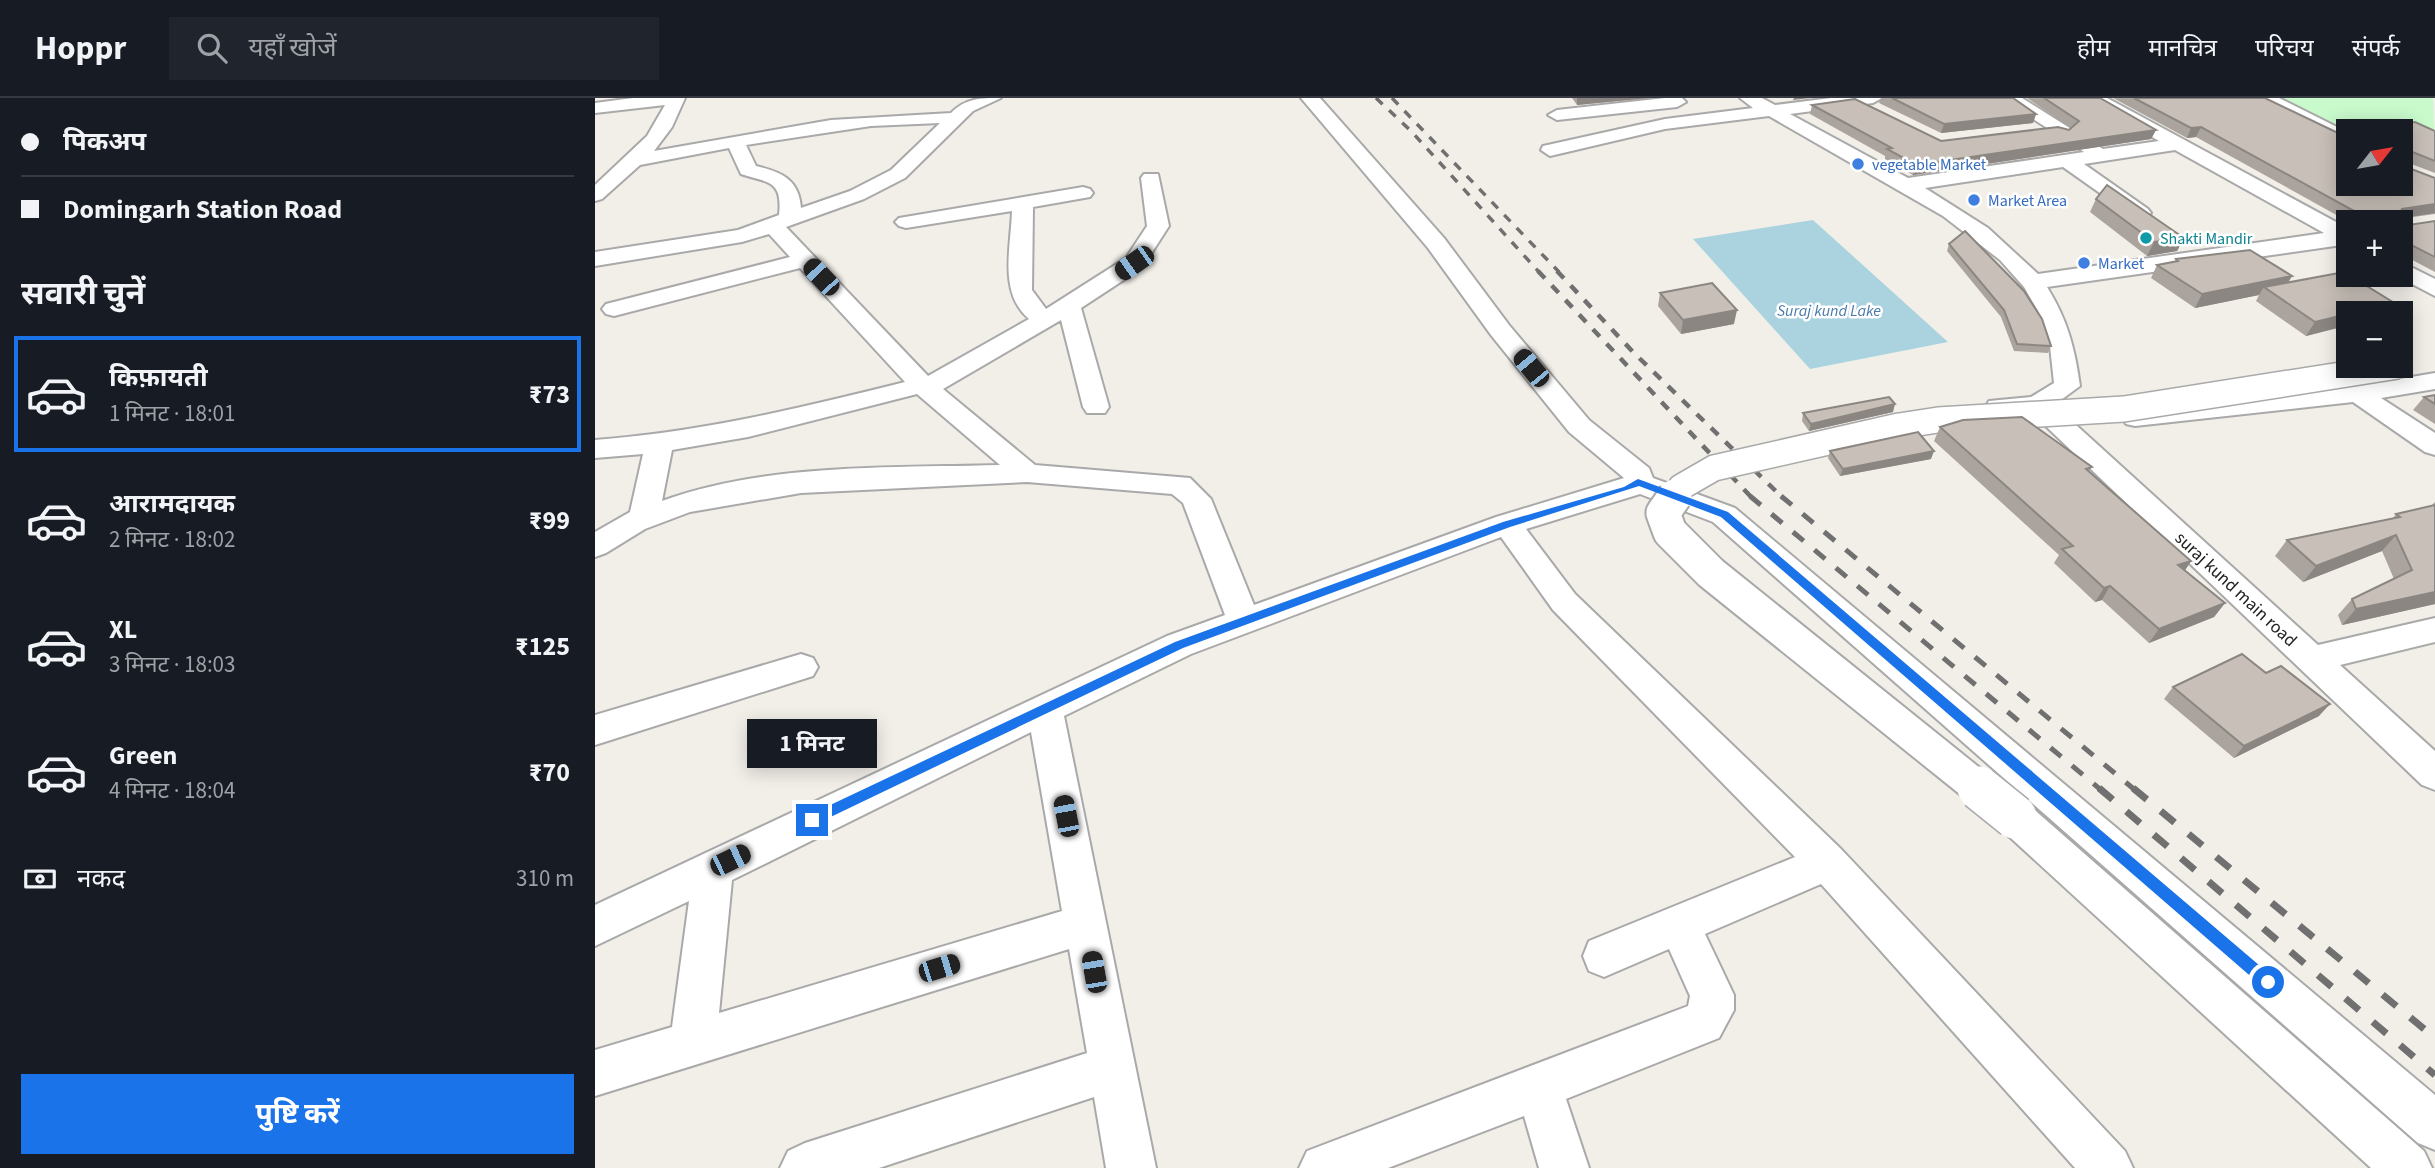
<!DOCTYPE html>
<html lang="hi">
<meta charset="utf-8">
<style>
body{margin:0;font-family:"Source Sans 3","Noto Sans Devanagari",sans-serif;background:#20242c;color:#f1f3f6;height:100vh;display:flex;flex-direction:column;font-size:26px;white-space:nowrap}
*{box-sizing:border-box;margin:0}
p{font-size:23px;color:#9ea1a6}
.icon{flex:none;width:38px;height:38px;fill:none;stroke:currentColor;stroke-width:2;stroke-linecap:round;stroke-linejoin:round}
.map{position:relative;flex:1;overflow:hidden}
.side{display:flex;flex-direction:column;background:#171b24;width:595px}
.side>*{flex:none}
.top-card{display:grid;align-content:center;height:154px;padding:0 21px;background:#171b24}
.needle{width:46px;rotate:59deg}
.buttons{position:absolute;left:1741px;top:21px;display:grid;gap:14px}
.buttons a{display:grid;place-items:center;width:77px;height:77px;border-radius:0px;background:#171b24;box-shadow:0 4px 18px #0003;font-size:35px}
.end{position:absolute;width:32px;height:32px;margin:-16px;border:9px solid #1a73e8;background:#fff;box-shadow:0 0 0 4px #fff}
.from{border-radius:50%}
.bubble{position:absolute;height:49px;border-radius:0px;background:#171b24;box-shadow:0 4px 18px #0003;font-size:23px;font-weight:700;line-height:49px;text-align:center}
.car{position:absolute;width:21px;height:42px;margin:-21px -10px;border-radius:9px;box-shadow:0 0 5px 2px #0007;background:linear-gradient(#222 24%,#8ab4d8 0 40%,#222 0 76%,#8ab4d8 0 86%,#222 0)}
.top-card b{display:flex;align-items:center;gap:24px;height:66px;font-size:26px}
.top-card b+b{border-top:2px solid #363941}
.top-card i{width:18px;height:18px;background:#f1f3f6}
ul{padding:0;list-style:none}
li{display:flex;align-items:center;gap:21px;height:116px;margin:0 14px 10px;padding:0 7px;border:4px solid transparent;border-radius:0px}
li div{flex:1}
li b{display:block;font-size:26px}
li em{font-style:normal;font-weight:700}
li.current{border-color:#1a73e8}
li>.icon{width:63px;height:63px;stroke-width:1.5}
h2{padding:0 21px;font-size:32px;line-height:84px}
.pay{display:flex;align-items:center;gap:18px;height:77px;padding:0 21px;font-size:26px}
.pay p{margin-inline-start:auto}
.action{display:flex;gap:14px;margin-top:auto;padding:14px 21px}
.action a{flex:1;height:80px;border-radius:0px;background:#1a73e8;color:#fff;font-size:28px;font-weight:700;line-height:80px;text-align:center}
header{display:flex;align-items:center;gap:42px;box-sizing:border-box;height:98px;padding:0 35px;background:#171b24;border-bottom:2px solid #363941}
header strong{font-size:33px}
nav{display:flex;gap:38px;margin-inline-start:auto;font-size:24px}
.search{width:490px;height:63px;background:#20242c;display:flex;align-items:center;gap:18px;box-sizing:border-box;padding:0 24px;border-radius:0px;color:#9ea1a6;font-size:26px}
main{display:flex;flex:1;min-height:0}
.map>svg:first-child{display:block}
.park{fill:#c8facc}
.water{fill:#aad3df}
.lines{fill:none;stroke-linecap:round;stroke-linejoin:round}
.minor-casing{stroke:#a9a9a9;stroke-width:4}
.minor{fill:#fff;fill-rule:evenodd}
.rail-far3{stroke:#707070;stroke-width:3.5;stroke-dasharray:9 9;stroke-linecap:butt}
.rail-far2{stroke:#707070;stroke-width:4.5;stroke-dasharray:10 10;stroke-linecap:butt}
.rail-far1{stroke:#707070;stroke-width:5;stroke-dasharray:14 14;stroke-linecap:butt}
.rail{stroke:#707070;stroke-width:7;stroke-dasharray:18 18;stroke-linecap:butt}
.minor-bridge-far2-casing{stroke:#a9a9a9;stroke-width:28;stroke-linecap:butt}
.minor-bridge-far1-casing{stroke:#a9a9a9;stroke-width:37;stroke-linecap:butt}
.minor-bridge-casing{stroke:#a9a9a9;stroke-width:46;stroke-linecap:butt}
.minor-bridge-far2{stroke:#fff;stroke-width:25}
.minor-bridge-far1{stroke:#fff;stroke-width:33}
.minor-bridge{stroke:#fff;stroke-width:43}
.wall{fill:#aba49e}
.shaded-wall{fill:#8b8681}
.building{fill:#c7bfb8;stroke:#8b8681;stroke-width:2}
.route{fill:#1a73e8}
.shop-dot{fill:#3f7fe0;stroke:#fff;stroke-width:2.5}
.culture-dot{fill:#0f9aa8;stroke:#fff;stroke-width:2.5}
.labels{text-anchor:middle;stroke-width:5;stroke-linejoin:round;paint-order:stroke}
.far-shop-label{font-size:16px;fill:#366cbe;stroke:#fff;text-anchor:start}
.far-culture-label{font-size:16px;fill:#0d838f;stroke:#fff;text-anchor:start}
.far-water-label{font-size:16px;font-style:italic;fill:#4a7aab;stroke:#fff}
.street-label{font-size:18px;fill:#222;stroke:#fff}
</style>
<header>
<strong>Hoppr</strong>
<div class="search"><svg class="icon" aria-label="search" viewBox="0 0 24 24"><circle cx="10" cy="10" r="6"/><path d="M15 15l6 6"/></svg>यहाँ खोजें</div>
<nav><a>होम</a><a>मानचित्र</a><a>परिचय</a><a>संपर्क</a></nav>
</header>
<main>
<section class="side">
<div class="top-card">
<b><i class="from"></i>पिकअप</b>
<b><i></i>Domingarh Station Road</b>
</div>
<h2>सवारी चुनें</h2>
<ul>
<li class="current"><svg class="icon" aria-label="car" viewBox="0 0 24 24"><path d="M5 17H2v-5l4-1 3-4h7l3 4 3 1v5h-3M9 17h6M6 11h13"/><circle cx="7" cy="17" r="2"/><circle cx="17" cy="17" r="2"/></svg><div><b>किफ़ायती</b><p>1 मिनट · 18:01</p></div><em>₹73</em></li>
<li><svg class="icon" aria-label="car" viewBox="0 0 24 24"><path d="M5 17H2v-5l4-1 3-4h7l3 4 3 1v5h-3M9 17h6M6 11h13"/><circle cx="7" cy="17" r="2"/><circle cx="17" cy="17" r="2"/></svg><div><b>आरामदायक</b><p>2 मिनट · 18:02</p></div><em>₹99</em></li>
<li><svg class="icon" aria-label="car" viewBox="0 0 24 24"><path d="M5 17H2v-5l4-1 3-4h7l3 4 3 1v5h-3M9 17h6M6 11h13"/><circle cx="7" cy="17" r="2"/><circle cx="17" cy="17" r="2"/></svg><div><b>XL</b><p>3 मिनट · 18:03</p></div><em>₹125</em></li>
<li><svg class="icon" aria-label="car" viewBox="0 0 24 24"><path d="M5 17H2v-5l4-1 3-4h7l3 4 3 1v5h-3M9 17h6M6 11h13"/><circle cx="7" cy="17" r="2"/><circle cx="17" cy="17" r="2"/></svg><div><b>Green</b><p>4 मिनट · 18:04</p></div><em>₹70</em></li>
</ul>
<div class="pay"><svg class="icon" aria-label="cash" viewBox="0 0 24 24"><path d="M3 7h18v10H3z"/><circle cx="12" cy="12" r="2"/></svg>नकद<p>310 m</p></div>
<div class="action"><a>पुष्टि करें</a></div>
</section>
<div class="map">
<svg width="1840" height="1070" viewBox="0 0 1840 1070">
<rect width="100%" height="100%" fill="#f2efe9"/>
<path class="park" d="M1683 0H1838L1840 43 1810 29 1753 35Z"/>
<path class="water" d="M1218 122 1353 244 1215 271 1098 141Z"/>
<g class="lines">
<g class="minor-casing">
<g id="minor">
<path d="M38 0H90L77 29 59 53 236 22 356 15C371 0 385 0 406 0L378 13 310 80 269 101 191 129 333 278 434 221C403 195 416 149 417 113L311 130 304 128 300 124 304 120 488 89 495 91 498 95 495 99 438 109 437 192 451 211 531 160 552 128 546 80 549 76H563L574 128 547 170 486 210 514 309 510 315H492L488 309 466 222 348 291 440 367 595 380 616 401 659 507 901 419 1029 380 974 334 896 237 833 150 706 0H725L849 140 914 227 994 322 1054 370 1058 380 1140 410 1840 997V1052L1823 1045 1118 424 1045 396 931 431 980 496 1246 751 1530 1053 1538 1070H1480L1226 786 1110 836 1139 897V912L1124 940 971 1001 994 1070H944L929 1018 793 1070H704L712 1053 1093 908 1095 898 1074 851 1009 879 994 873 988 858 994 843 1200 759 958 512 906 439 596 556 469 618 561 1070H511L499 999 284 1070H185L193 1053 210 1045 492 955 474 851 0 998V952L77 929 94 803 0 848V807L572 538 630 517 588 405 577 396 432 384 206 395 95 414 50 431 11 455 0 459V434L35 414 48 356 0 360V342C107 334 206 310 310 284L205 170 19 218 11 216 7 211 11 206 195 159 174 136 147 144 0 168V154L143 132 184 117C188 81 172 85 146 76L134 50 45 67 7 101 0 103V87L52 38 70 7 0 15V5ZM345 25 296 72 255 93 206 110C204 81 186 74 161 68L151 47 276 28ZM322 296 405 367C294 370 173 365 67 403L77 352 153 339ZM436 634 467 813 124 915 137 782Z"/>
<path d="M1070 0H1087L1091 4 1082 9 962 22 953 17 962 12Z"/>
<path d="M1145 0H1167L1180 7 1236 0H1287L1278 5 1195 16 1313 80 1489 54 1406 0H1427L1508 51 1564 43 1490 0H1512L1754 131V146L1452 189C1472 221 1480 250 1485 288L1459 307 1723 547 1840 520V544L1745 567 1840 653V692L1827 687 1436 314 1394 315 1390 309 1394 303 1436 299 1459 285 1455 248 1443 213 1429 189 1405 162 1348 118 1174 18 1070 31 955 58 946 52 948 48 1070 21 1158 10ZM1580 52 1729 135 1443 176 1393 130 1330 90 1468 69 1539 119 1546 121 1556 115 1553 111 1489 66Z"/>
<path d="M1661 0H1684L1754 35V47Z"/>
<path d="M1806 164 1840 181V198L1800 177H1806Z"/>
<path d="M1840 275V291L1786 300 1840 335V357L1830 354 1758 304 1540 328 1531 326 1527 320 1531 314 1540 312 1763 288Z"/>
<path d="M206 556 218 560 223 569 218 578 0 647V617Z"/>
<path d="M1420 702 1434 707 1829 1053 1837 1070H1776L1406 731 1401 719 1406 707Z"/>
</g>
</g>
<use href="#minor" class="minor"/>
<g class="rail-far3">
<path d="M781 0 816 33 944 174"/>
<path d="M797 0 964 174"/>
</g>
<g class="rail-far2">
<path d="M943 173 1157 400"/>
<path d="M962 173 1039 255 1188 400"/>
</g>
<g class="rail-far1">
<path d="M1155 398 1506 692"/>
<path d="M1186 398 1540 692"/>
</g>
<g class="rail">
<path d="M1504 690 1840 977"/>
<path d="M1538 690 1840 940"/>
</g>
<g class="minor-bridge-far2-casing">
<path id="minor-bridge-far2" d="M1079 400 1086 389 1119 370 1304 328 1343 322 1529 311 1803 268"/>
</g>
<g class="minor-bridge-far1-casing">
<path id="minor-bridge-far1" d="M1080 398 1068 415 1075 434 1116 475 1386 692"/>
</g>
<g class="minor-bridge-casing">
<path id="minor-bridge" d="M1384 690 1420 719"/>
</g>
<use href="#minor-bridge-far2" class="minor-bridge-far2"/>
<use href="#minor-bridge-far1" class="minor-bridge-far1"/>
<use href="#minor-bridge" class="minor-bridge"/>
</g>
<g class="wall">
<path d="M977 0H1054L982 7Z"/>
<path d="M1286 0H1418L1441 16 1438 25 1346 35 1284 5Z"/>
<path d="M1432 0H1505L1561 32 1556 41 1318 77 1290 61V58L1215 16 1217 7 1346 43 1474 32 1476 30Z"/>
<path d="M1518 0H1670L1754 86 1806 33H1840V75L1811 64V69L1840 80V116L1811 120 1814 127 1840 123V174L1806 156V124H1754L1601 39 1592 40Z"/>
<path d="M1501 101 1589 140 1582 153 1552 158 1495 114Z"/>
<path d="M1354 146 1456 248 1453 255 1419 253 1406 219 1352 153Z"/>
<path d="M1581 161 1693 185 1754 215V227L1711 238 1661 203 1664 197 1600 210 1556 180 1562 167 1580 163Z"/>
<path d="M1065 195 1139 226 1086 236 1063 208Z"/>
<path d="M1840 297V326L1818 312 1829 299Z"/>
<path d="M1298 314 1214 333 1207 323 1208 315Z"/>
<path d="M1345 329 1497 369 1494 373 1596 463 1590 472 1630 505 1619 519 1554 545 1507 502 1500 504 1459 465 1464 457 1339 343Z"/>
<path d="M1235 353 1336 361 1245 378 1233 360Z"/>
<path d="M1840 404V506L1747 527 1743 517 1757 501 1799 481 1787 453 1708 484 1680 458 1692 442 1798 420 1801 416 1836 408Z"/>
<path d="M1578 589 1724 618 1639 660 1569 601Z"/>
</g>
<g class="shaded-wall">
<path d="M982 0H1054L982 7Z"/>
<path d="M1199 0H1215L1198 2Z"/>
<path d="M1441 16 1438 25 1346 35 1349 26Z"/>
<path d="M1606 29 1601 39 1592 40 1596 30Z"/>
<path d="M1561 32 1556 41 1318 77 1321 67Z"/>
<path d="M1840 106V115L1800 121 1807 111Z"/>
<path d="M1589 140 1582 153 1552 158 1559 144Z"/>
<path d="M1697 178 1689 192 1669 189 1664 197 1600 210 1607 196Z"/>
<path d="M1801 206 1795 215H1754Z"/>
<path d="M1142 212 1139 226 1086 236 1088 222Z"/>
<path d="M1754 215V227L1711 238 1720 224Z"/>
<path d="M1300 306 1298 314 1214 333 1216 326Z"/>
<path d="M1339 353 1336 361 1245 378 1248 371Z"/>
<path d="M1801 437 1787 453 1708 484 1721 468Z"/>
<path d="M1596 463 1587 477 1583 467Z"/>
<path d="M1515 488 1507 502 1500 504 1509 490Z"/>
<path d="M1840 494V506L1747 527 1761 511Z"/>
<path d="M1630 505 1619 519 1554 545 1564 531Z"/>
<path d="M1735 606 1724 618 1639 660 1649 648Z"/>
</g>
<g class="building">
<path d="M1297 0H1418L1441 16 1349 26Z"/>
<path d="M1449 0H1505L1561 32 1321 67 1292 51 1297 50 1217 7 1260 1 1346 43 1463 29 1474 32 1484 23Z"/>
<path d="M1539 0H1670L1743 35 1754 38V86H1806V33H1762V32L1820 24 1840 33V63L1810 51 1811 69 1840 80V106L1807 111 1805 115 1810 116 1814 127 1840 123V159L1806 142V124H1779L1606 29 1596 30Z"/>
<path d="M1512 87 1589 140 1559 144 1501 101Z"/>
<path d="M1370 133 1429 193 1447 221 1456 248 1422 246 1409 212 1354 146Z"/>
<path d="M1655 152 1697 178 1607 196 1562 167 1583 163 1581 161Z"/>
<path d="M1749 174 1801 206 1761 214 1720 224 1669 189Z"/>
<path d="M1117 185 1142 212 1088 222 1065 195Z"/>
<path d="M1840 297V306L1829 299Z"/>
<path d="M1294 299 1300 306 1216 326 1208 315Z"/>
<path d="M1427 319 1497 369 1491 371 1596 463 1583 467 1630 505 1564 531 1515 488 1509 490 1467 451 1478 448 1345 329 1368 322Z"/>
<path d="M1323 334 1339 353 1248 371 1235 353Z"/>
<path d="M1840 407V494L1761 511 1757 501 1817 472 1801 437 1721 468 1692 442 1805 419 1801 416Z"/>
<path d="M1647 556 1671 575 1686 568 1735 606 1649 648 1578 589Z"/>
</g>
<path class="route" d="M1043 381 1133 414 1678 879V889H1668L1126 419 1044 388 915 429 588 550 221 726 217 728 210 722 212 718 580 544 908 424 1029 389Z"/>
<g class="shop-dot">
<circle cx="1263" cy="66" r="7"/>
<circle cx="1379" cy="102" r="7"/>
<circle cx="1489" cy="165" r="7"/>
</g>
<circle class="culture-dot" cx="1551" cy="140" r="7"/>
<g class="labels">
<g class="far-shop-label">
<text x="1277" y="72">vegetable Market</text>
<text x="1393" y="108">Market Area</text>
<text x="1503" y="171">Market</text>
</g>
<g class="far-culture-label">
<text x="1565" y="146">Shakti Mandir</text>
</g>
<g class="far-water-label">
<text x="1234" y="218">Suraj kund Lake</text>
</g>
<g class="street-label">
<text transform="translate(1641 491) rotate(43)" y="6">suraj kund main road</text>
</g>
</g>
</svg>
<div class="buttons">
<a><svg class="needle" viewBox="-14 -14 28 28"><path d="M0-13l5 13h-10z" fill="#e53935"/><path d="M0 13l5-13h-10z" fill="#9ea1a6"/></svg></a>
<a>+</a>
<a>−</a>
</div>
<i class="end from" style="left:1673px;top:884px"></i>
<i class="end" style="left:217px;top:722px"></i>
<div class="bubble" style="left:152px;top:621px;width:130px">1 मिनट</div>
<i class="car" style="left:539px;top:165px;rotate:235deg"></i>
<i class="car" style="left:226px;top:179px;rotate:317deg"></i>
<i class="car" style="left:936px;top:270px;rotate:320deg"></i>
<i class="car" style="left:471px;top:718px;rotate:349deg"></i>
<i class="car" style="left:135px;top:762px;rotate:64deg"></i>
<i class="car" style="left:344px;top:870px;rotate:73deg"></i>
<i class="car" style="left:499px;top:874px;rotate:350deg"></i>
</div>
</main>
